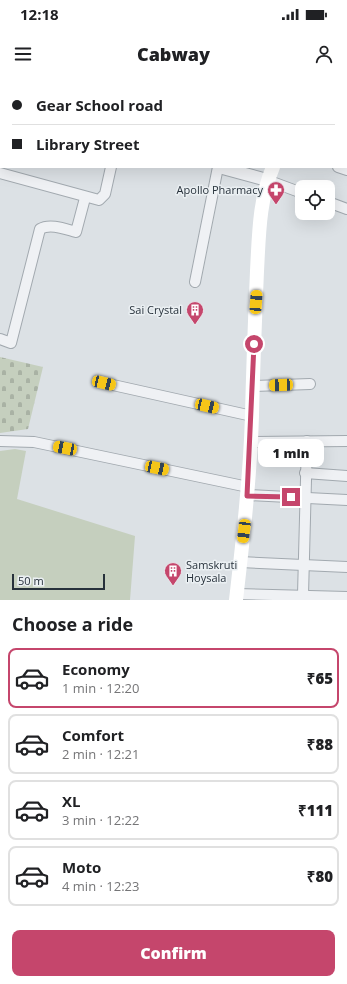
<!DOCTYPE html>
<meta charset="utf-8">
<style>
body{margin:0;font-family:"Open Sans",sans-serif;background:#f6f6f6;color:#202124;height:100vh;display:flex;flex-direction:column;font-size:15px;white-space:nowrap}
*{box-sizing:border-box;margin:0}
p{font-size:13px;color:#757577}
.icon{flex:none;width:22px;height:22px;fill:none;stroke:currentColor;stroke-width:2;stroke-linecap:round;stroke-linejoin:round}
.map{position:relative;height:520px;overflow:hidden}
.drawer{display:flex;flex-direction:column;background:#fff;flex:1}
.drawer>*{flex:none}
.hud{position:absolute;left:0px;top:0px;width:347px;height:88px;box-shadow:0 4px 16px #0002;display:grid;align-content:center;height:88px;padding:0 12px;background:#fff}
.tools{position:absolute;left:295px;top:100px;display:grid;gap:8px}
.tools a{display:grid;place-items:center;width:40px;height:40px;border-radius:8px;background:#fff;box-shadow:0 4px 16px #0002;font-size:20px}
.scale{position:absolute;left:12px;bottom:10px;width:93px;box-sizing:border-box;padding-left:4px;border:2px solid #27313b;border-top:0;font-size:11px;line-height:14px;white-space:nowrap;color:#27313b;-webkit-text-stroke:3px #ebf0f3;paint-order:stroke}
.end{position:absolute;width:18px;height:18px;margin:-9px;border:5px solid #c5466c;background:#fff;box-shadow:0 0 0 2px #fff}
.from{border-radius:50%}
.bubble{position:absolute;height:28px;border-radius:8px;background:#fff;box-shadow:0 4px 16px #0002;font-size:13px;font-weight:800;line-height:28px;text-align:center}
.car{position:absolute;width:12px;height:24px;margin:-12px -6px;border-radius:5px;box-shadow:0 0 3px 1px #0007;background:linear-gradient(#f5c518 24%,#345 0 40%,#f5c518 0 76%,#345 0 86%,#f5c518 0)}
.hud b{display:flex;align-items:center;gap:14px;height:38px;font-size:15px}
.hud b+b{border-top:1px solid #e0e0e0}
.hud i{width:10px;height:10px;background:#202124}
ul{padding:0;list-style:none}
li{display:flex;align-items:center;gap:12px;height:60px;margin:0 8px 6px;padding:0 4px;border:2px solid #e0e0e0;border-radius:8px}
li div{flex:1}
li b{display:block;font-size:15px}
li em{font-style:normal;font-weight:800}
li.current{border-color:#c5466c}
li>.icon{width:36px;height:36px;stroke-width:1.5}
h2{padding:0 12px;font-size:18px;line-height:48px}
.action{display:flex;gap:8px;margin-top:auto;padding:8px 12px}
.action a{flex:1;height:46px;border-radius:8px;background:#c5466c;color:#fff;font-size:16px;font-weight:800;line-height:46px;text-align:center}
.status{display:flex;justify-content:space-between;align-items:center;height:28px;padding:0 20px;background:#fff;direction:ltr}
.status svg{height:11px;fill:currentColor}
header{display:flex;justify-content:space-between;align-items:center;height:52px;padding:0 12px;background:#fff;font-size:18px;font-weight:800}
.map>svg:first-child{display:block}
.green{fill:#c5cfbe}
.cemetery{fill:url(#cemetery-stones)}
.lines{fill:none;stroke-linecap:round;stroke-linejoin:round}
.minor-casing{stroke:#a2a9af;stroke-width:12}
.tertiary-casing{stroke:#a2a9af;stroke-width:14}
.minor{stroke:#eff1f4;stroke-width:10}
.tertiary{stroke:#eff1f4;stroke-width:12}
.secondary{stroke:#fff;stroke-width:14}
.route{stroke:#c5466c;stroke-width:5}
.labels{text-anchor:middle;stroke-width:3;stroke-linejoin:round;paint-order:stroke}
.poi-label{font-size:11px;fill:#27313b;stroke:#ebf0f3;text-anchor:end}
</style>
<div class="status"><b>12:18</b><svg viewBox="0 0 49 12"><path d="M0 12V9h3v3zM5 12V6h3v6zM10 12V3h3v9zM15 12V0h3v12zM26 1h20v11H26zM47 4h2v5h-2z"/></svg></div>
<header><svg class="icon" aria-label="menu" viewBox="0 0 24 24"><path d="M4 6h16M4 12h16M4 18h16"/></svg>Cabway<svg class="icon" aria-label="person" viewBox="0 0 24 24"><circle cx="12" cy="8" r="4"/><path d="M4 21q1-7 8-7t8 7"/></svg></header>
<div class="map">
<svg width="347" height="520" viewBox="0 0 347 520">
<defs>
<pattern id="cemetery-stones" width="16" height="16" patternUnits="userSpaceOnUse"><rect width="16" height="16" fill="#c5cfbe"/><path d="M2 7V4a2 2 0 0 1 4 0v3zM10 15v-3a2 2 0 0 1 4 0v3z" fill="#a9b2a4"/></pattern>
</defs>
<rect width="100%" height="100%" fill="#dce1e5"/>
<g class="green">
<path d="M108 0H190L108 1Z"/>
<path d="M15 369 26 371 17 419 135 456 130 520H0V371Z"/>
</g>
<path class="cemetery" d="M0 277 43 287 28 349 0 353Z"/>
<g class="lines">
<g class="minor-casing">
<g id="minor">
<path d="M38 1 39 0"/>
<path d="M346 27 347 28"/>
<path d="M338 87 347 90"/>
<path d="M0 93 99 120 105 114 111 87"/>
<path d="M267 100 302 113"/>
<path d="M328 122 347 129"/>
<path d="M195 202 218 87"/>
<path d="M0 259 11 263 40 149C50 143 65 149 76 152L85 118"/>
<path d="M104 303 252 336"/>
<path d="M252 306 310 304"/>
<path d="M0 361 34 362 248 407"/>
<path d="M251 362 347 361"/>
<path d="M305 393 347 396"/>
<path d="M247 415 347 420"/>
<path d="M240 482 347 487"/>
<path d="M237 514 347 517"/>
<path d="M303 515 307 361"/>
</g>
</g>
<g class="tertiary-casing">
<g id="tertiary">
<path d="M241 1 242 0"/>
<path d="M0 27H1"/>
<path d="M219 87 267 100"/>
</g>
</g>
<use href="#minor" class="minor"/>
<use href="#tertiary" class="tertiary"/>
<g class="secondary">
<path d="M303 1 304 0"/>
<path d="M236 520C243 459 250 398 252 336 253 288 255 239 257 191 259 155 259 120 273 87"/>
</g>
</g>
<g class="lines">
<path class="route" d="M254 264 247 416 291 417"/>
</g>
<defs>
<g id="pharmacy-pin" transform="scale(0.9)"><path d="M0 17L-7.5 6A9.5 9.5 0 1 1 7.5 6Z" fill="#c5466c" stroke="#ebf0f3"/><path d="M-2-6h4v4h4v4h-4v4h-4v-4h-4v-4h4Z" fill="#fff"/></g>
<g id="building-pin" transform="scale(0.9)"><path d="M0 17L-7.5 6A9.5 9.5 0 1 1 7.5 6Z" fill="#c5466c" stroke="#ebf0f3"/><path d="M-4-6H4V6H1V3H-1V6H-4ZM-2.5-4.3h1.7v1.8h-1.7ZM.8-4.3h1.7v1.8H.8ZM-2.5-1h1.7V.8h-1.7ZM.8-1h1.7V.8H.8Z" fill="#fff"/></g>
</defs>
<g fill-rule="evenodd">
<use href="#pharmacy-pin" x="276" y="110"/>
<use href="#building-pin" x="195" y="230"/>
<use href="#building-pin" x="173" y="491"/>
</g>
<g class="labels">
<g class="poi-label">
<text x="263" y="114">Apollo Pharmacy</text>
<text x="182" y="234">Sai Crystal</text>
<text x="186" y="489" text-anchor="start">Samskruti<tspan x="186" dy="13">Hoysala</tspan></text>
</g>
</g>
</svg>
<div class="tools">
<a><svg class="icon" aria-label="locate" viewBox="0 0 24 24"><circle cx="12" cy="12" r="6"/><path d="M12 2v4M12 18v4M2 12h4M18 12h4"/></svg></a>
</div>
<div class="scale">50 m</div>
<i class="end from" style="left:254px;top:264px"></i>
<i class="end" style="left:291px;top:417px"></i>
<div class="bubble" style="left:258px;top:359px;width:66px">1 min</div>
<i class="car" style="left:256px;top:222px;rotate:4deg"></i>
<i class="car" style="left:104px;top:303px;rotate:103deg"></i>
<i class="car" style="left:281px;top:305px;rotate:268deg"></i>
<i class="car" style="left:207px;top:326px;rotate:103deg"></i>
<i class="car" style="left:65px;top:368px;rotate:281deg"></i>
<i class="car" style="left:157px;top:388px;rotate:102deg"></i>
<i class="car" style="left:244px;top:451px;rotate:187deg"></i>
<div class="hud">
<b><i class="from"></i>Gear School road</b>
<b><i></i>Library Street</b>
</div>
</div>
<section class="drawer">
<h2>Choose a ride</h2>
<ul>
<li class="current"><svg class="icon" aria-label="car" viewBox="0 0 24 24"><path d="M5 17H2v-5l4-1 3-4h7l3 4 3 1v5h-3M9 17h6M6 11h13"/><circle cx="7" cy="17" r="2"/><circle cx="17" cy="17" r="2"/></svg><div><b>Economy</b><p>1 min · 12:20</p></div><em>₹65</em></li>
<li><svg class="icon" aria-label="car" viewBox="0 0 24 24"><path d="M5 17H2v-5l4-1 3-4h7l3 4 3 1v5h-3M9 17h6M6 11h13"/><circle cx="7" cy="17" r="2"/><circle cx="17" cy="17" r="2"/></svg><div><b>Comfort</b><p>2 min · 12:21</p></div><em>₹88</em></li>
<li><svg class="icon" aria-label="car" viewBox="0 0 24 24"><path d="M5 17H2v-5l4-1 3-4h7l3 4 3 1v5h-3M9 17h6M6 11h13"/><circle cx="7" cy="17" r="2"/><circle cx="17" cy="17" r="2"/></svg><div><b>XL</b><p>3 min · 12:22</p></div><em>₹111</em></li>
<li><svg class="icon" aria-label="car" viewBox="0 0 24 24"><path d="M5 17H2v-5l4-1 3-4h7l3 4 3 1v5h-3M9 17h6M6 11h13"/><circle cx="7" cy="17" r="2"/><circle cx="17" cy="17" r="2"/></svg><div><b>Moto</b><p>4 min · 12:23</p></div><em>₹80</em></li>
</ul>
<div class="action"><a>Confirm</a></div>
</section>
